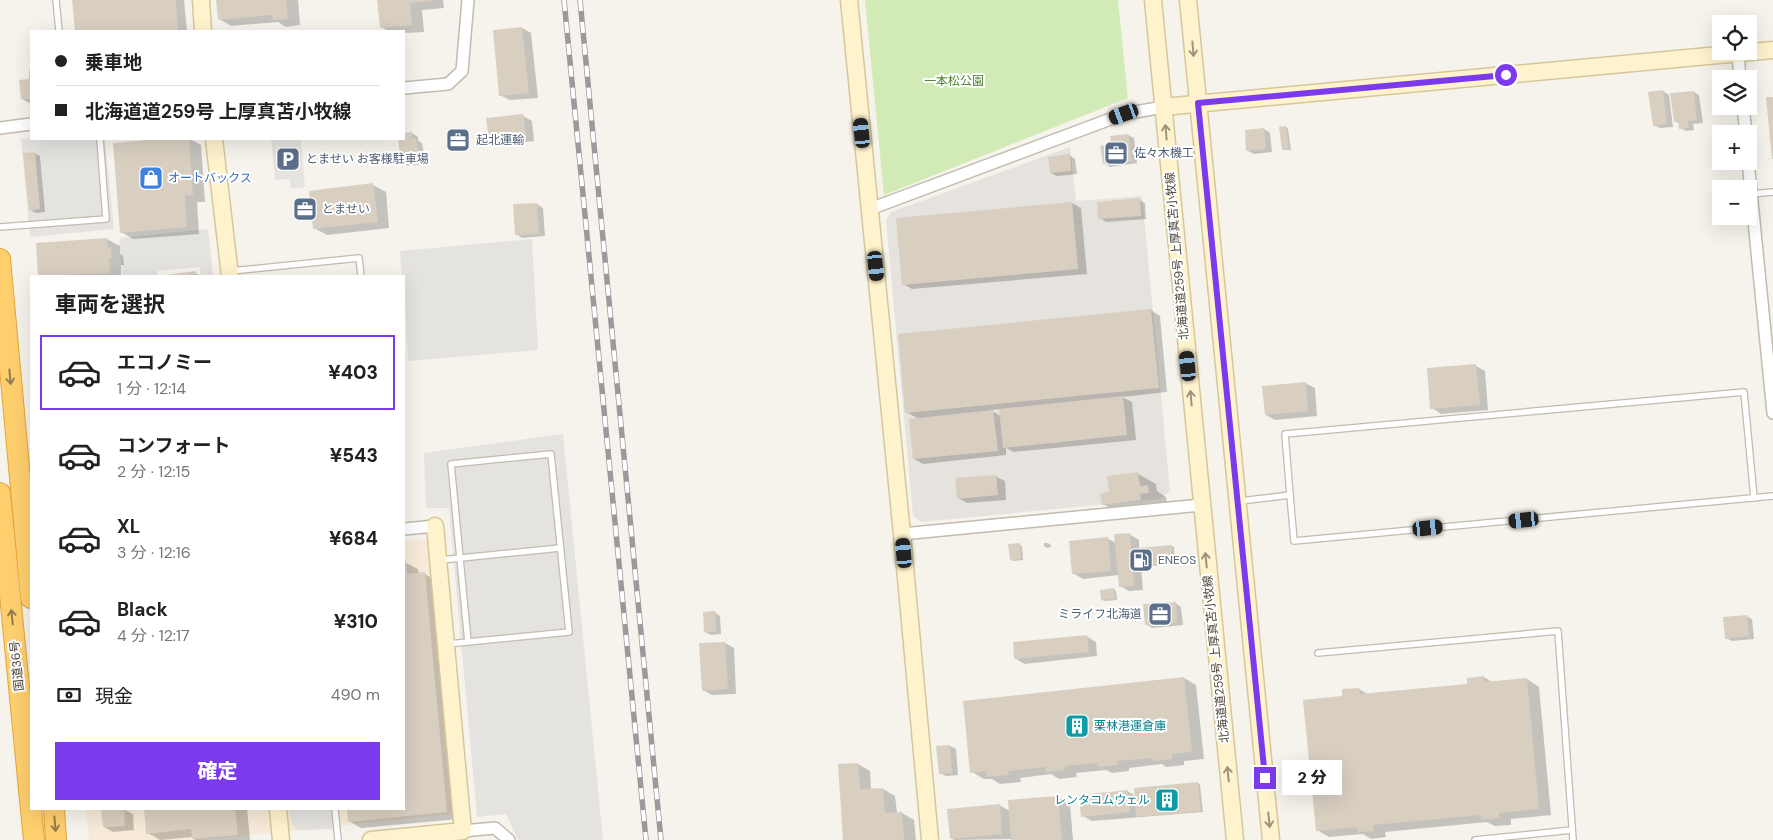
<!DOCTYPE html>
<html lang="ja">
<meta charset="utf-8">
<style>
body{margin:0;font-family:"DM Sans","Noto Sans JP",sans-serif;background:#f6f6f6;color:#222;height:100vh;display:flex;flex-direction:column;font-size:19px;white-space:nowrap}
*{box-sizing:border-box;margin:0}
p{font-size:16px;color:#767676}
.icon{flex:none;width:28px;height:28px;fill:none;stroke:currentColor;stroke-width:2;stroke-linecap:round;stroke-linejoin:round}
.map{position:relative;flex:1;overflow:hidden}
.drawer{position:absolute;left:30px;top:275px;width:375px;height:535px;display:flex;flex-direction:column;background:#fff;border-radius:0px;box-shadow:0 5px 20px #0002}
.drawer>*{flex:none}
.hud{position:absolute;left:30px;top:30px;width:375px;height:110px;border-radius:0px;box-shadow:0 5px 20px #0002;display:grid;align-content:center;height:110px;padding:0 25px;background:#fff}
.tools{position:absolute;left:1712px;top:15px;display:grid;gap:10px}
.tools a{display:grid;place-items:center;width:45px;height:45px;border-radius:0px;background:#fff;box-shadow:0 5px 20px #0002;font-size:25px}
.end{position:absolute;width:22px;height:22px;margin:-11px;border:6px solid #7c3aed;background:#fff;box-shadow:0 0 0 2px #fff}
.from{border-radius:50%}
.bubble{position:absolute;height:35px;border-radius:0px;background:#fff;box-shadow:0 5px 20px #0002;font-size:16px;font-weight:800;line-height:35px;text-align:center}
.car{position:absolute;width:15px;height:30px;margin:-15px -8px;border-radius:6px;box-shadow:0 0 4px 1px #0007;background:linear-gradient(#222 24%,#8ab4d8 0 40%,#222 0 76%,#8ab4d8 0 86%,#222 0)}
.hud b{display:flex;align-items:center;gap:18px;height:48px;font-size:19px}
.hud b+b{border-top:1px solid #e0e0e0}
.hud i{width:12px;height:12px;background:#222}
ul{padding:0;list-style:none}
li{display:flex;align-items:center;gap:15px;height:75px;margin:0 10px 8px;padding:0 15px;border:2px solid transparent;border-radius:0px}
li div{flex:1}
li b{display:block;font-size:19px}
li em{font-style:normal;font-weight:800}
li.on{border-color:#7c3aed}
li>.icon{width:45px;height:45px;stroke-width:1.5}
h2{padding:0 25px;font-size:22px;line-height:60px}
.pay{display:flex;align-items:center;gap:12px;height:55px;padding:0 25px;font-size:19px}
.pay p{margin-inline-start:auto}
.action{display:flex;gap:10px;margin-top:auto;padding:10px 25px}
.action a{flex:1;height:58px;border-radius:0px;background:#7c3aed;color:#fff;font-size:20px;font-weight:800;line-height:58px;text-align:center}
.map>svg:first-child{display:block}
.commercial{fill:#f7ead8}
.industrial{fill:#e6e2dd}
.green{fill:#d2eab5}
.parking{fill:#e5e3e0}
.shadow{fill:#0003;fill-rule:evenodd}
.building{fill:#d8cfc1}
.lines{fill:none;stroke-linecap:round;stroke-linejoin:round}
.lane-casing{stroke:#c2bbae;stroke-width:8}
.street-casing{stroke:#c2bbae;stroke-width:14}
.secondary-casing{stroke:#d6c79b;stroke-width:19}
.highway-casing{stroke:#e0a43c;stroke-width:22}
.lane{stroke:#fff;stroke-width:5.5}
.street{stroke:#fff;stroke-width:11}
.secondary{stroke:#fff3cd;stroke-width:16}
.highway{stroke:#ffcf6e;stroke-width:20}
.rail-casing{stroke:#9a9a9a;stroke-width:5.5}
.rail{stroke:#fff;stroke-width:4;stroke-dasharray:11;stroke-linecap:butt}
.oneway{stroke:#9c937c}
.oneway2{stroke:#937c4e}
.route{stroke:#7c3aed;stroke-width:6}
.labels{text-anchor:middle;stroke-width:4;stroke-linejoin:round;paint-order:stroke}
.park-label{font-size:12px;fill:#4a7f2a;stroke:#fff}
.service-label{font-size:12px;fill:#4e5e75;stroke:#fff;text-anchor:start}
.shop-label{font-size:12px;fill:#366cbe;stroke:#fff;text-anchor:start}
.street-label{font-size:12px;fill:#4b4439;stroke:#fff}
.culture-label{font-size:12px;fill:#0d838f;stroke:#fff;text-anchor:start}
</style>
<div class="map">
<svg width="1773" height="840" viewBox="0 0 1773 840">
<rect width="100%" height="100%" fill="#f6f3ec"/>
<path class="commercial" d="M428 539 452 814 198 840H89L86 809H404V541Z"/>
<path class="industrial" d="M1070 147 1076 201 1142 196 1170 491 1160 499 921 522 913 516 886 220 891 212Z"/>
<path class="green" d="M865 0H1118L1128 98 884 195Z"/>
<g class="parking">
<path d="M31 138 105 139 114 229 30 237 21 139Z"/>
<path d="M271 139H301L305 187 291 189 290 179 275 180Z"/>
<path d="M208 229 213 276H201L200 267 157 271V276H108L122 275 119 238Z"/>
<path d="M532 239 538 350 408 361 404 276H402L400 251Z"/>
<path d="M563 434 603 840H518L506 814 477 817 449 508H426L424 453Z"/>
<path d="M289 809H331L333 829 299 830 291 823Z"/>
</g>
<g class="shadow">
<path d="M74 0H184L187 31H76Z"/>
<path d="M217 0H298L300 25 286 27 278 22 231 26 219 19Z"/>
<path d="M379 0H443L444 8 422 10 424 32 404 33V31H388L381 27Z"/>
<path d="M522 28 531 33 538 98 510 100 500 95Z"/>
<path d="M30 71H31V104L22 99 31 80Z"/>
<path d="M1663 91 1669 95 1673 127 1660 128 1654 125Z"/>
<path d="M1694 92 1699 95 1703 123 1693 124 1694 130 1686 131 1680 128V124L1675 121Z"/>
<path d="M523 116 532 121 534 141 499 145 490 140Z"/>
<path d="M1286 127 1288 129 1291 150H1285L1283 149Z"/>
<path d="M1264 129 1270 133 1272 152 1254 154 1248 151Z"/>
<path d="M412 133 418 137V141L422 143 424 154 421 155 422 164 408 166 403 162 399 139H404V134Z"/>
<path d="M1128 135 1134 138 1137 163 1110 167 1104 163 1112 145Z"/>
<path d="M174 139H190L201 145 205 202H197L199 234 133 239 121 232 114 144Z"/>
<path d="M34 153 40 156 45 212 36 213 30 210Z"/>
<path d="M1069 155 1075 159 1077 174 1057 176 1051 173Z"/>
<path d="M373 185 386 192 389 228 327 235 314 228Z"/>
<path d="M1139 200 1145 203 1146 219 1106 222 1100 218Z"/>
<path d="M1072 203 1081 208 1087 274 912 289 903 284Z"/>
<path d="M537 204 543 208 545 236 522 238 516 234 514 206Z"/>
<path d="M107 239 120 246V254L123 256 124 265H121V276H40L38 244Z"/>
<path d="M195 273 201 276H168Z"/>
<path d="M1151 310 1160 316 1167 392 1122 397 1132 402 1136 440 1014 452 1006 448V455L923 464 914 459 919 419 906 412ZM1001 409V416L990 410Z"/>
<path d="M1476 366 1485 371 1488 410 1441 414 1432 408Z"/>
<path d="M1305 383 1315 388 1317 416 1275 420 1266 415Z"/>
<path d="M1138 474 1156 484 1157 491 1166 497 1167 503 1121 514 1103 504 1110 493Z"/>
<path d="M995 476 1005 481 1006 500 967 503 958 498Z"/>
<path d="M1129 534 1139 540V549L1172 546 1174 547 1175 564 1141 567 1143 590 1129 591 1120 586 1119 575 1083 579 1073 573 1107 538 1116 543Z"/>
<path d="M1044 543H1047L1050 544 1051 547 1047 548 1044 546Z"/>
<path d="M1019 545 1022 546 1023 560 1013 561 1011 559Z"/>
<path d="M404 562 418 569 419 574H425L437 581 459 819 361 828 349 821 348 809H404Z"/>
<path d="M1114 589 1116 591 1117 600 1105 601 1102 600Z"/>
<path d="M1175 603 1181 607 1183 625 1152 628 1146 624Z"/>
<path d="M714 612 720 616 721 634 711 635 705 632Z"/>
<path d="M1746 616 1752 619 1754 639 1732 641 1726 638Z"/>
<path d="M1086 636 1096 642 1097 656 1025 664 1016 659Z"/>
<path d="M725 643 734 648 736 694 712 695 703 690Z"/>
<path d="M1484 677 1493 683 1527 679 1539 687 1551 815 1511 819V825L1495 826 1487 822 1385 832 1386 837 1371 839 1363 834 1329 837 1317 830 1344 697 1359 689 1369 695 1469 685Z"/>
<path d="M1184 678 1196 685 1204 759 1184 761V765L1166 767 1162 764 1129 768V771L1112 773 1106 770 1076 773 1077 777 1059 779 1051 774 1020 778 1021 782 1000 784 992 779H984L972 772Z"/>
<path d="M950 746 956 749 958 775 946 776 940 773Z"/>
<path d="M858 764 870 771 871 790 883 789 895 796 897 813H902L914 820 916 840H844Z"/>
<path d="M1198 783 1200 785 1203 812 1092 821 1083 816 1127 791 1136 796Z"/>
<path d="M1058 797 1070 804 1073 840H1012V839L954 840 951 838 999 805 1010 811Z"/>
<path d="M123 809 133 814 134 830 113 832 104 827 103 810Z"/>
<path d="M145 809H247L250 840H195L193 837 160 840 148 833Z"/>
</g>
<g class="building">
<path d="M72 0H176L178 31H75Z"/>
<path d="M216 0H286L288 19 273 20 272 15 218 20Z"/>
<path d="M377 0H432V1L410 3 412 25 380 28Z"/>
<path d="M522 27 529 93 499 96 493 30Z"/>
<path d="M29 70H31V99H21L19 80 29 79Z"/>
<path d="M1663 90 1667 124 1653 126 1648 92Z"/>
<path d="M1694 91 1697 120 1688 121 1689 128 1679 129 1678 121 1674 122 1670 93Z"/>
<path d="M1766 97H1773V159H1772Z"/>
<path d="M523 114 526 137 489 141 486 118Z"/>
<path d="M1286 126 1289 149 1282 150 1279 127Z"/>
<path d="M1264 128 1266 149 1246 151 1245 130Z"/>
<path d="M412 132 413 139 416 138 418 152H415L417 161 401 163 398 139H404V133Z"/>
<path d="M1128 134 1132 161 1103 164 1100 146 1111 144 1110 136Z"/>
<path d="M159 139H189L193 195 185 196 187 227 120 233 113 143Z"/>
<path d="M35 152 40 209 29 211 23 153Z"/>
<path d="M1070 154 1071 171 1050 173 1048 157Z"/>
<path d="M373 183 378 222 313 229 309 191Z"/>
<path d="M1140 198 1141 216 1098 219 1097 202Z"/>
<path d="M1072 202 1078 269 902 285 896 218Z"/>
<path d="M537 203 539 234 515 235 513 204Z"/>
<path d="M107 238 108 248 111 247 112 258 109 259 110 273 38 276 36 243Z"/>
<path d="M196 271V276H167V275Z"/>
<path d="M1151 309 1159 388 905 413 898 334Z"/>
<path d="M1476 364 1480 405 1430 409 1427 368Z"/>
<path d="M1306 382 1308 411 1265 415 1262 386Z"/>
<path d="M1123 396 1127 435 1003 448 999 409Z"/>
<path d="M993 410 998 451 913 459 909 419Z"/>
<path d="M1138 472 1140 486 1148 485 1149 493 1140 494 1141 500 1102 505 1100 493 1109 492 1107 476Z"/>
<path d="M996 475 998 495 957 499 955 478Z"/>
<path d="M1130 533 1131 550H1137V548L1172 545 1173 563 1139 566 1138 563H1132L1134 586 1119 587 1114 534Z"/>
<path d="M1108 537 1111 571 1072 574 1069 541Z"/>
<path d="M1020 543 1021 559 1010 560 1008 544Z"/>
<path d="M406 560 407 574 425 572 447 812 348 822 347 809H404V561Z"/>
<path d="M1114 588 1115 599 1101 600 1100 590Z"/>
<path d="M1176 602 1177 623 1145 625 1143 604Z"/>
<path d="M715 611 716 632H704L703 612Z"/>
<path d="M1747 615 1749 636 1725 639 1723 617Z"/>
<path d="M1087 635 1089 652 1014 659 1013 642Z"/>
<path d="M725 642 728 689 702 691 699 643Z"/>
<path d="M1484 676 1485 682 1527 678 1539 809 1499 813V818L1481 820V815L1373 825 1374 831 1358 832 1357 827 1316 831 1303 700 1342 696V689L1359 688 1360 694 1467 684V678Z"/>
<path d="M1184 677 1192 752 1172 754V759L1153 761V758L1117 761 1118 765 1099 767 1098 763 1065 766V770L1046 772 1045 767 1008 771 1009 775 987 777 986 771 970 773 963 701Z"/>
<path d="M950 745 952 773 939 774 936 746Z"/>
<path d="M858 763 860 789 883 788 885 813 902 812 904 840H843L838 764Z"/>
<path d="M1198 782 1201 811 1136 817 1134 788Z"/>
<path d="M1128 790 1130 812 1081 817 1079 795Z"/>
<path d="M1058 796 1062 840H1011L1008 800Z"/>
<path d="M1000 804 1002 834 950 839 947 809Z"/>
<path d="M101 809H124L125 826 103 827Z"/>
<path d="M144 809H235L238 835 192 839 191 829 146 834Z"/>
</g>
<g class="lines">
<g class="lane-casing">
<g id="lane">
<path d="M56 0 59 31"/>
<path d="M1752 194 1773 192"/>
<path d="M0 227 106 219 100 139"/>
<path d="M231 271 359 258 361 276"/>
<path d="M1290 495 1285 434 1744 392 1754 498"/>
<path d="M1240 501 1290 495 1294 541 1773 496"/>
<path d="M441 560 560 548"/>
<path d="M448 644 569 632 551 454 451 464 468 642"/>
<path d="M1318 653 1558 631 1573 840"/>
<path d="M335 809 338 840"/>
<path d="M1475 840 1572 830"/>
</g>
</g>
<g class="street-casing">
<g id="street">
<path d="M1738 53 1740 79"/>
<path d="M404 88 448 84 462 71 468 0"/>
<path d="M1743 106 1746 134"/>
<path d="M0 128 31 124"/>
<path d="M1748 161 1773 413"/>
<path d="M870 209 1124 114 1163 107"/>
<path d="M404 529 435 526"/>
<path d="M902 534 1201 505"/>
<path d="M463 831 495 828 509 840"/>
</g>
</g>
<g class="secondary-casing">
<g id="secondary">
<path d="M201 0 203 31"/>
<path d="M849 0 902 534 930 840"/>
<path d="M1153 0 1235 840"/>
<path d="M1188 0 1271 840"/>
<path d="M1163 107 1773 50"/>
<path d="M214 139 230 276"/>
<path d="M278 809 281 840"/>
<path d="M371 840 463 831 435 526"/>
</g>
</g>
<g class="highway-casing">
<g id="highway">
<path d="M0 259 31 598"/>
<path d="M0 493 34 840"/>
<path d="M54 809 56 840"/>
</g>
</g>
<use href="#lane" class="lane"/>
<use href="#street" class="street"/>
<use href="#secondary" class="secondary"/>
<use href="#highway" class="highway"/>
<g class="rail-casing">
<g id="rail">
<path d="M564 0 646 840"/>
<path d="M580 0 661 840"/>
</g>
</g>
<use href="#rail" class="rail"/>
</g>
<defs><path id="oneway-shaft" d="M-6 0H5M1.5-3L5.5 0L1.5 3" fill="none" stroke-width="1.6" stroke-linecap="round" stroke-linejoin="round" transform="scale(1.25)"/></defs>
<g class="oneway">
<use href="#oneway-shaft" transform="translate(1193 49) rotate(85)"/>
<use href="#oneway-shaft" transform="translate(1166 132) rotate(-95)"/>
<use href="#oneway-shaft" transform="translate(1191 398) rotate(-95)"/>
<use href="#oneway-shaft" transform="translate(1206 560) rotate(-96)"/>
<use href="#oneway-shaft" transform="translate(1228 774) rotate(-96)"/>
<use href="#oneway-shaft" transform="translate(1269 820) rotate(84)"/>
</g>
<g class="oneway2">
<use href="#oneway-shaft" transform="translate(10 377) rotate(85)"/>
<use href="#oneway-shaft" transform="translate(12 617) rotate(-96)"/>
<use href="#oneway-shaft" transform="translate(55 824) rotate(85)"/>
</g>
<g class="lines">
<path class="route" d="M1265 778 1198 103 1506 75"/>
</g>
<defs>
<g id="office-square" transform="scale(1.25)"><rect x="-9" y="-9" width="18" height="18" rx="4" fill="#5c6f8a" stroke="#fff"/><path d="M-6-3h4V-5.5h4V-3h4V5H-6ZM-1-4.5V-3h2v-1.5ZM-6 0V1H6V0Z" fill="#fff"/></g>
<g id="parking-square" transform="scale(1.25)"><rect x="-9" y="-9" width="18" height="18" rx="4" fill="#5c6f8a" stroke="#fff"/><path d="M-3.5-5.5H1a3.5 3.5 0 0 1 0 7H-1V5.5H-3.5ZM-1-3.4V-.6H.8a1.4 1.4 0 0 0 0-2.8Z" fill="#fff"/></g>
<g id="shop-square" transform="scale(1.25)"><rect x="-9" y="-9" width="18" height="18" rx="4" fill="#3f7fe0" stroke="#fff"/><path d="M-5-2.5h2.3a2.7 3.5 0 0 1 5.4 0H5L5.5 6h-11ZM-1.5-2.5h3a1.5 2.3 0 0 0-3 0Z" fill="#fff"/></g>
<g id="fuel-square" transform="scale(1.25)"><rect x="-9" y="-9" width="18" height="18" rx="4" fill="#5c6f8a" stroke="#fff"/><path d="M-5.5-6h7V0h2V4h1.3V-2.5L3-4.5l.8-.8L6-3V5H2.5V1h-1V6h-7ZM-4.2-4.7v3.2H.2V-4.7Z" fill="#fff"/></g>
<g id="building-square" transform="scale(1.25)"><rect x="-9" y="-9" width="18" height="18" rx="4" fill="#0f9aa8" stroke="#fff"/><path d="M-4-6H4V6H1V3H-1V6H-4ZM-2.5-4.3h1.7v1.8h-1.7ZM.8-4.3h1.7v1.8H.8ZM-2.5-1h1.7V.8h-1.7ZM.8-1h1.7V.8H.8Z" fill="#fff"/></g>
</defs>
<g fill-rule="evenodd">
<use href="#office-square" x="458" y="140"/>
<use href="#office-square" x="1116" y="153"/>
<use href="#parking-square" x="288" y="159"/>
<use href="#shop-square" x="151" y="178"/>
<use href="#office-square" x="305" y="209"/>
<use href="#fuel-square" x="1141" y="560"/>
<use href="#office-square" x="1160" y="614"/>
<use href="#building-square" x="1077" y="726"/>
<use href="#building-square" x="1167" y="800"/>
</g>
<g class="labels">
<g class="park-label">
<text x="954" y="85">一本松公園</text>
</g>
<g class="service-label">
<text x="476" y="144">起北運輸</text>
<text x="1134" y="157">佐々木機工</text>
<text x="306" y="163">とませい お客様駐車場</text>
<text x="322" y="213">とませい</text>
<text x="1158" y="564">ENEOS</text>
<text x="1142" y="618" text-anchor="end">ミライフ北海道</text>
</g>
<g class="shop-label">
<text x="168" y="182">オートバックス</text>
</g>
<g class="street-label">
<text transform="translate(1177 256) rotate(-95)" y="4">北海道道259号 上厚真苫小牧線</text>
<text transform="translate(1216 659) rotate(-96)" y="4">北海道道259号 上厚真苫小牧線</text>
<text transform="translate(17 666) rotate(-96)" y="4">国道36号</text>
</g>
<g class="culture-label">
<text x="1094" y="730">栗林港運倉庫</text>
<text x="1150" y="804" text-anchor="end">レンタコムウェル</text>
</g>
</g>
</svg>
<div class="tools">
<a><svg class="icon" aria-label="locate" viewBox="0 0 24 24"><circle cx="12" cy="12" r="6"/><path d="M12 2v4M12 18v4M2 12h4M18 12h4"/></svg></a>
<a><svg class="icon" aria-label="layers" viewBox="0 0 24 24"><path d="M12 4l9 5-9 5-9-5zM3 14l9 5 9-5"/></svg></a>
<a>+</a>
<a>−</a>
</div>
<i class="end from" style="left:1506px;top:75px"></i>
<i class="end" style="left:1265px;top:778px"></i>
<div class="bubble" style="left:1282px;top:760px;width:60px">2 分</div>
<i class="car" style="left:1124px;top:114px;rotate:250deg"></i>
<i class="car" style="left:862px;top:133px;rotate:354deg"></i>
<i class="car" style="left:876px;top:266px;rotate:174deg"></i>
<i class="car" style="left:1188px;top:366px;rotate:354deg"></i>
<i class="car" style="left:1524px;top:520px;rotate:264deg"></i>
<i class="car" style="left:1428px;top:528px;rotate:84deg"></i>
<i class="car" style="left:904px;top:553px;rotate:355deg"></i>
<div class="hud">
<b><i class="from"></i>乗車地</b>
<b><i></i>北海道道259号 上厚真苫小牧線</b>
</div>
<section class="drawer">
<h2>車両を選択</h2>
<ul>
<li class="on"><svg class="icon" aria-label="car" viewBox="0 0 24 24"><path d="M5 17H2v-5l4-1 3-4h7l3 4 3 1v5h-3M9 17h6M6 11h13"/><circle cx="7" cy="17" r="2"/><circle cx="17" cy="17" r="2"/></svg><div><b>エコノミー</b><p>1 分 · 12:14</p></div><em>¥403</em></li>
<li><svg class="icon" aria-label="car" viewBox="0 0 24 24"><path d="M5 17H2v-5l4-1 3-4h7l3 4 3 1v5h-3M9 17h6M6 11h13"/><circle cx="7" cy="17" r="2"/><circle cx="17" cy="17" r="2"/></svg><div><b>コンフォート</b><p>2 分 · 12:15</p></div><em>¥543</em></li>
<li><svg class="icon" aria-label="car" viewBox="0 0 24 24"><path d="M5 17H2v-5l4-1 3-4h7l3 4 3 1v5h-3M9 17h6M6 11h13"/><circle cx="7" cy="17" r="2"/><circle cx="17" cy="17" r="2"/></svg><div><b>XL</b><p>3 分 · 12:16</p></div><em>¥684</em></li>
<li><svg class="icon" aria-label="car" viewBox="0 0 24 24"><path d="M5 17H2v-5l4-1 3-4h7l3 4 3 1v5h-3M9 17h6M6 11h13"/><circle cx="7" cy="17" r="2"/><circle cx="17" cy="17" r="2"/></svg><div><b>Black</b><p>4 分 · 12:17</p></div><em>¥310</em></li>
</ul>
<div class="pay"><svg class="icon" aria-label="cash" viewBox="0 0 24 24"><path d="M3 7h18v10H3z"/><circle cx="12" cy="12" r="2"/></svg>現金<p>490 m</p></div>
<div class="action"><a>確定</a></div>
</section>
</div>
